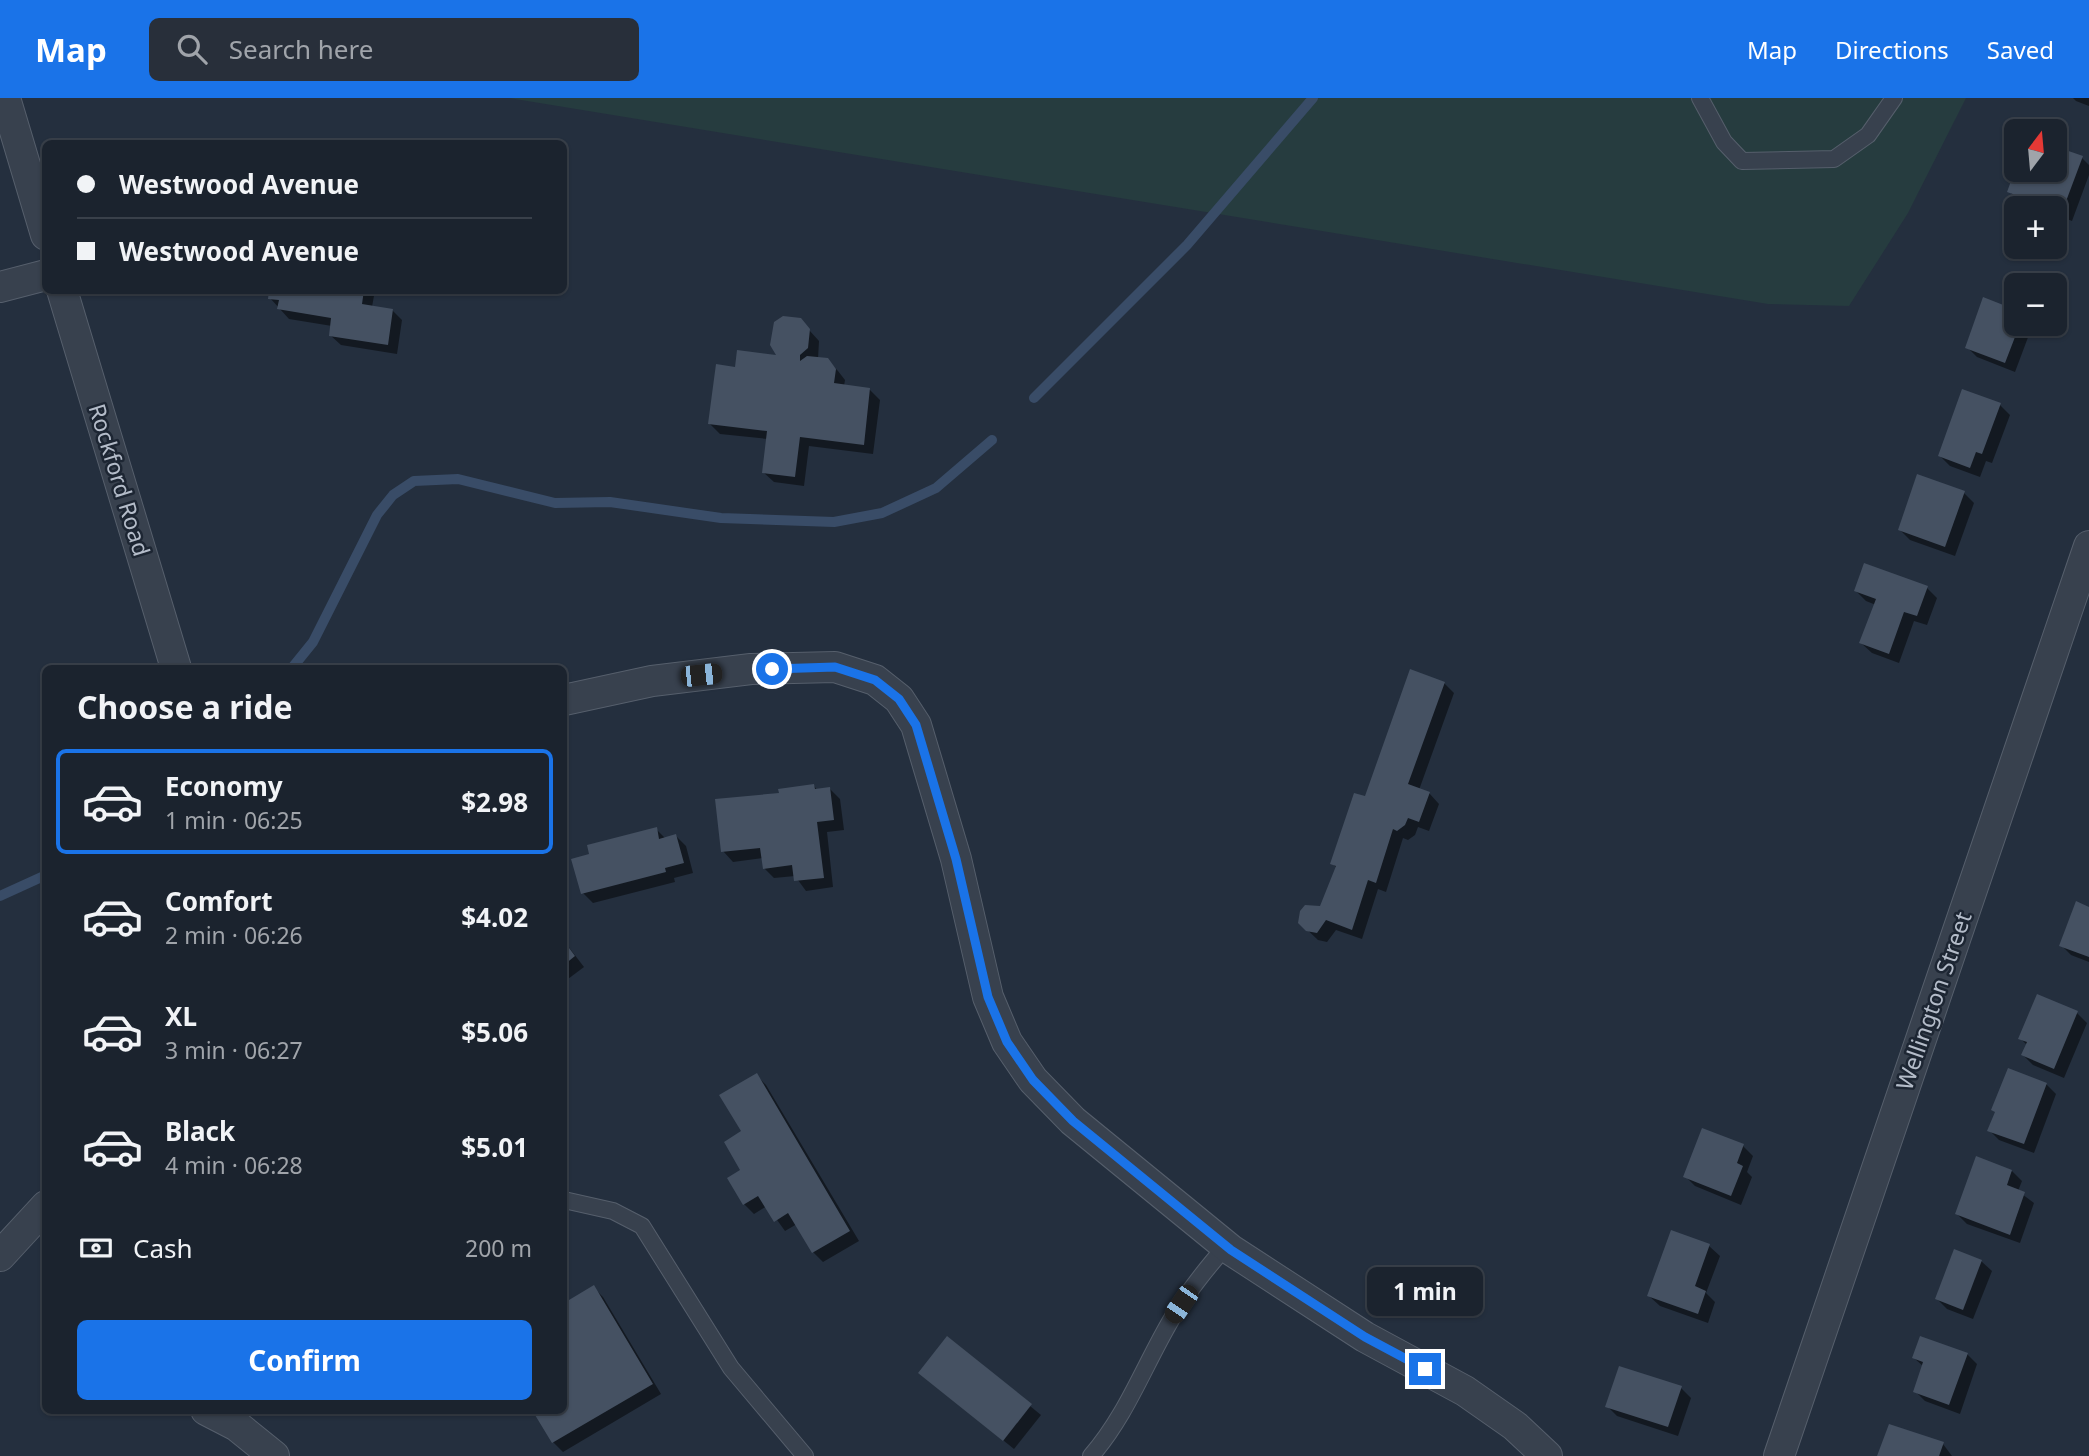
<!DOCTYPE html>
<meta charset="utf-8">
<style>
body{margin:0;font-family:"Noto Sans",sans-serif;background:#282f3a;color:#f1f3f6;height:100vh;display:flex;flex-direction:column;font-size:26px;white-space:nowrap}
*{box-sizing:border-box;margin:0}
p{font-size:23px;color:#a0a4aa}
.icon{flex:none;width:38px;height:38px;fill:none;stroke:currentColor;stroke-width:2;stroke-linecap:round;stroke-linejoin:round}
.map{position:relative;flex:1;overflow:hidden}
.panel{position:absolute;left:42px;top:567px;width:525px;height:749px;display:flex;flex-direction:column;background:#1b232e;border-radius:10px;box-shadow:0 2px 5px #0004,0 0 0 2px #39404a}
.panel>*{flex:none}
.banner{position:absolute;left:42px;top:42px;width:525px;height:154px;border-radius:10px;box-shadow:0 2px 5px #0004,0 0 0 2px #39404a;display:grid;align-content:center;height:154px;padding:0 35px;background:#1b232e}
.needle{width:46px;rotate:16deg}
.tools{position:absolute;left:2004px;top:21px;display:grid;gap:14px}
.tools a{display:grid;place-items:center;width:63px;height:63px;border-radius:10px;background:#1b232e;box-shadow:0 2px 5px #0004,0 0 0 2px #39404a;font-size:35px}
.end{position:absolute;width:32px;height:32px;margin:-16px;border:9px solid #1a73e8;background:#fff;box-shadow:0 0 0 4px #fff}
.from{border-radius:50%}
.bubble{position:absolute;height:49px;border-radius:10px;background:#1b232e;box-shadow:0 2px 5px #0004,0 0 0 2px #39404a;font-size:23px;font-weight:700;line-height:49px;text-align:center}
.car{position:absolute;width:21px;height:42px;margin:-21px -10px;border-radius:9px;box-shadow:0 0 5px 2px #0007;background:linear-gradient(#222 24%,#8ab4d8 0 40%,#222 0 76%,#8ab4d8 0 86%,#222 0)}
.banner b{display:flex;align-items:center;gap:24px;height:66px;font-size:26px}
.banner b+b{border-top:2px solid #39404a}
.banner i{width:18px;height:18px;background:#f1f3f6}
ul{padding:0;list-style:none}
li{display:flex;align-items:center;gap:21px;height:105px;margin:0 14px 10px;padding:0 21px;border:4px solid transparent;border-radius:10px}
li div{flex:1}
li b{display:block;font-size:26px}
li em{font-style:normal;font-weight:700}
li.active{border-color:#1a73e8}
li>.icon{width:63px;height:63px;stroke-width:1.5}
h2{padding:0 35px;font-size:32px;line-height:84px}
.pay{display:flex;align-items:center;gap:18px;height:77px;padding:0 35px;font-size:26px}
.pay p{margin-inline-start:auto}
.action{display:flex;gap:14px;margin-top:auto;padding:14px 35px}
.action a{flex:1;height:80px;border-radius:10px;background:#1a73e8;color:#fff;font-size:28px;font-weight:700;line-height:80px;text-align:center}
header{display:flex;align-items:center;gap:42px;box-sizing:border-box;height:98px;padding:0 35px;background:#1a73e8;color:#fff}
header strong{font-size:33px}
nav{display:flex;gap:38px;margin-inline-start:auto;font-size:24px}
.search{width:490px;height:63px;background:#282f3a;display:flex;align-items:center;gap:18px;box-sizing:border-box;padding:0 24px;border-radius:10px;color:#a0a4aa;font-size:26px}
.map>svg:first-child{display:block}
.green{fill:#263c3f}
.shadow{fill:#0007}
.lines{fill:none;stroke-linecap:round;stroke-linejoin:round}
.stream{stroke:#394c67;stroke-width:10}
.building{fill:#455162}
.service-casing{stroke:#565f6c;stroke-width:18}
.minor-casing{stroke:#565f6c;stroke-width:32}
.service{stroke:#38414e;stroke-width:16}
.minor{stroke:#38414e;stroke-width:30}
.route{stroke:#1a73e8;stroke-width:9}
.labels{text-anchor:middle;stroke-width:5;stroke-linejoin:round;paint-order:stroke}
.street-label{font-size:23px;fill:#b4bcc9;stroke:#1d2633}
</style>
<header>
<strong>Map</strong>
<div class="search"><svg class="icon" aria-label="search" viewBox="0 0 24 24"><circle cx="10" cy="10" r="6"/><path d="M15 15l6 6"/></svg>Search here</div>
<nav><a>Map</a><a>Directions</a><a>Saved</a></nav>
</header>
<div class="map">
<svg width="2089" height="1358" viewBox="0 0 2089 1358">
<rect width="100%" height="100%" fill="#242f3e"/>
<path class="green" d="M509 0H1966L1908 115 1849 208 1768 206Z"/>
<g class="shadow">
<path d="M2073 0H2089V8L2076 3Z"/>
<path d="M2054 33 2067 45 2064 53 2082 60 2089 67V77L2072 123 2054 116V110H2037L2019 104 2009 93 2017 72H2054Z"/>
<path d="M271 192H375L372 209 392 212 402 222 397 256 341 247 330 237 332 228 289 221 270 200Z"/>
<path d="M2016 213V226H2033L2015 274 1977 259 1967 249Z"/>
<path d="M800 222 819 243 818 261 828 262 838 273 845 282 844 288 870 292 880 302 873 356 809 348 804 388 774 384 763 374 768 341 720 336 710 326 736 271 780 259Z"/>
<path d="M2000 307 2010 317 1992 365 1986 363 1980 379 1950 368 1940 358Z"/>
<path d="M1964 395 1974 405 1955 458 1910 442 1900 432Z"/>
<path d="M1927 490 1937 500 1927 527 1914 523 1899 565 1872 555 1861 545 1876 507 1866 503 1856 493Z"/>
<path d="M1444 585 1454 595 1419 692 1429 695 1439 706 1429 733 1418 729 1415 737 1408 742 1403 740 1386 794 1378 791 1362 841 1336 832 1327 844 1318 842 1300 825 1321 810 1337 770 1332 765 1366 700Z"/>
<path d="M814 688 818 693 830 691 840 701 844 732 827 734 833 789 806 793 795 778 774 780 764 770 763 760 733 764 723 753 781 696Z"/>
<path d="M656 731 666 741 676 738 686 748 693 775 674 780 675 784 593 805 583 795Z"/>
<path d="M2089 810V864L2071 857 2061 847Z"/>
<path d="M564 843 584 869 564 884Z"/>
<path d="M2077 915 2087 925 2064 980 2033 967 2023 957 2027 947 2020 940Z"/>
<path d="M756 977 766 987 859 1143 823 1164 813 1154 797 1126 785 1133 767 1108 754 1116 744 1106 743 1073Z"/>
<path d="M2046 986 2056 996 2034 1055 1999 1042 1989 1032Z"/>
<path d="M1703 1032 1743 1048 1753 1058 1747 1074 1752 1079 1741 1107 1695 1088 1685 1078Z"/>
<path d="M2012 1073 2022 1083 2018 1093 2034 1105 2020 1145 1967 1126 1957 1116Z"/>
<path d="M1672 1134 1709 1148 1720 1158 1706 1195 1715 1204 1708 1225 1660 1208 1649 1198Z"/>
<path d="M1981 1163 1992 1173 1973 1221 1947 1211 1937 1201Z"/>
<path d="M593 1189 603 1199 661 1296 563 1354 553 1344 564 1312V1207Z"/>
<path d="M948 1241 1041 1317 1014 1351 920 1275Z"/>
<path d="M1967 1256 1977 1266 1960 1316 1925 1303 1915 1293 1924 1269 1914 1260Z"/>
<path d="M1681 1290 1691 1300 1678 1338 1617 1318 1607 1308Z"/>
<path d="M1943 1346 1952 1358H1879Z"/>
</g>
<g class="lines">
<g class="stream">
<path d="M1034 300 1187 147 1313 0"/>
<path d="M292 570 313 544 377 417 393 397 414 383 458 381 555 405 610 404 721 420 834 424 882 415 936 390 992 342"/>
<path d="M0 798 46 777"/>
</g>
</g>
<g class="building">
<path d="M2033 23 2058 33 2055 41 2054 33H2029Z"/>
<path d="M2054 48 2083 58 2062 114 2007 94 2015 72H2054Z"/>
<path d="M269 192H364L362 206 393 211 388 247 329 238 331 220 277 211 279 202 268 201Z"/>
<path d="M1983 199 2016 212V226H2020L2005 265 1965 250Z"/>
<path d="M783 218 801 220 810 231 808 250 800 257V263L807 258 828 260 836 271 834 285 870 290 864 347 800 339 795 379 762 375 767 333 708 326 716 266 735 269 737 252 776 257 770 247 774 224Z"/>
<path d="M1962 291 2001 305 1982 356 1976 354 1970 370 1938 358Z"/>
<path d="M1917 376 1965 393 1945 449 1898 432Z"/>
<path d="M1864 465 1928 488 1917 518 1904 514 1889 556 1859 545 1876 501 1854 493Z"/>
<path d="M1410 571 1445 584 1408 686 1430 694 1419 724 1408 720 1405 727 1397 733 1393 731 1376 785 1368 782 1352 832 1326 822 1317 835 1306 833 1298 825 1300 813 1305 807 1320 808 1336 768 1330 766 1354 695 1365 698Z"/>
<path d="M814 686 815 691 830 689 834 722 817 724 824 780 794 783 792 767 763 771 760 750 721 754 715 701 779 695 778 691Z"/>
<path d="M657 729 659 741 676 736 684 765 665 770 666 774 581 796 571 761 589 756 587 747Z"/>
<path d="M2076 803 2089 809V859L2059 848Z"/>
<path d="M564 843 575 858 564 867Z"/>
<path d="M2037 896 2078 913 2054 971 2021 957 2027 944 2018 941Z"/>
<path d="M2008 970 2047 985 2024 1046 1987 1033 1995 1014 1991 1012Z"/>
<path d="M757 975 850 1133 812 1155 788 1115 774 1124 758 1098 743 1107 727 1080 740 1072 724 1044 741 1033 719 997Z"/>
<path d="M1702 1030 1744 1046 1737 1065 1743 1068 1731 1098 1683 1079Z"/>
<path d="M1976 1058 2012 1072 2007 1087 2025 1094 2010 1137 1955 1116Z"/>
<path d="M1671 1132 1710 1146 1695 1188 1706 1193 1698 1216 1647 1198Z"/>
<path d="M1954 1151 1982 1162 1963 1212 1935 1201Z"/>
<path d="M594 1187 653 1286 552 1345 532 1312H564V1205Z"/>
<path d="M947 1238 1032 1306 1003 1343 918 1275Z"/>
<path d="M1920 1238 1968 1255 1949 1307 1913 1294 1923 1264 1912 1260Z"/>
<path d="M1619 1268 1682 1288 1668 1329 1605 1309Z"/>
<path d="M1889 1326 1944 1344 1939 1358H1877Z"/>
</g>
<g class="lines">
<g class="service-casing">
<g id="service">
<path d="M1700 0 1724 44 1742 63 1834 61 1868 37 1894 0"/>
<path d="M564 1102 613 1113 642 1128 731 1270 805 1358"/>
<path d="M1091 1358C1126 1318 1144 1268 1171 1222 1186 1195 1206 1171 1226 1148"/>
</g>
</g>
<g class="minor-casing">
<g id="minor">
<path d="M5 0 46 137"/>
<path d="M0 189 46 177"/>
<path d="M62 192 176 570"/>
<path d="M564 602 652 583 751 571 835 569 875 582 899 601 916 627 956 761 988 899 1007 944 1033 982 1073 1023 1231 1152 1365 1239 1465 1293 1515 1328 1547 1358"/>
<path d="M0 1158 46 1108"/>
<path d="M206 1312 237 1328 274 1358"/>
<path d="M1779 1358 2089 448"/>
</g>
</g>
<use href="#service" class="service"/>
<use href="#minor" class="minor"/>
</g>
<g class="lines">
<path class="route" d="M772 571 835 569 875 582 899 601 916 627 956 761 988 899 1007 944 1033 982 1073 1023 1231 1152 1365 1239 1425 1271"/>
</g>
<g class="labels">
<g class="street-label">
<text transform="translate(119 382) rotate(73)" y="8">Rockford Road</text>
<text transform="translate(1934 903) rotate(-71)" y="8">Wellington Street</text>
</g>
</g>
</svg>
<div class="tools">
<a><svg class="needle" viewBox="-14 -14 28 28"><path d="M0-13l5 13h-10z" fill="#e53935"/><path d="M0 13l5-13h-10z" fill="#a0a4aa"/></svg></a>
<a>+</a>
<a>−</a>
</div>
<i class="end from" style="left:772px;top:571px"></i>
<i class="end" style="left:1425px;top:1271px"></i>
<div class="bubble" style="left:1367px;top:1169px;width:116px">1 min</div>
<i class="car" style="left:701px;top:577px;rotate:84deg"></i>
<i class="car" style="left:1181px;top:1206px;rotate:214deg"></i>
<div class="banner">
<b><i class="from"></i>Westwood Avenue</b>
<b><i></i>Westwood Avenue</b>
</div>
<section class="panel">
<h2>Choose a ride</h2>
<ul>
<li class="active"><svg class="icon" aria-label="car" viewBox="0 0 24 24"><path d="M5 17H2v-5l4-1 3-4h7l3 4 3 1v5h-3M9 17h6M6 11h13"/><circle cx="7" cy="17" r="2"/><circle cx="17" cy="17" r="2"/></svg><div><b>Economy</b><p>1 min · 06:25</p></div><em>$2.98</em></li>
<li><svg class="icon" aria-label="car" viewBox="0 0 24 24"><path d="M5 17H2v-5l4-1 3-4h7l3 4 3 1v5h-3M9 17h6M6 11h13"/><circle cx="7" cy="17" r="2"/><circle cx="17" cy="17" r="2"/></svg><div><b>Comfort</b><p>2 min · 06:26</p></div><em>$4.02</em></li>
<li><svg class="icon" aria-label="car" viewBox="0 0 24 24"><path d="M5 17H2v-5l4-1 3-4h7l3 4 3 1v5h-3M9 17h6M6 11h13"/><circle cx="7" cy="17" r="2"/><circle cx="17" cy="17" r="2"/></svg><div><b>XL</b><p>3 min · 06:27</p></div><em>$5.06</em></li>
<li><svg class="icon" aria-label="car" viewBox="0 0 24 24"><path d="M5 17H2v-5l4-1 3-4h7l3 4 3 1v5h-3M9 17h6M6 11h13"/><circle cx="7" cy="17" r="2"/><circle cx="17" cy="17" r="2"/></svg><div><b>Black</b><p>4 min · 06:28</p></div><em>$5.01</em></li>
</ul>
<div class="pay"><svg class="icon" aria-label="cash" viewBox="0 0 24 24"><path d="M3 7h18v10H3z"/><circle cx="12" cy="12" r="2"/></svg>Cash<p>200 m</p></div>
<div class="action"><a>Confirm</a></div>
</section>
</div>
